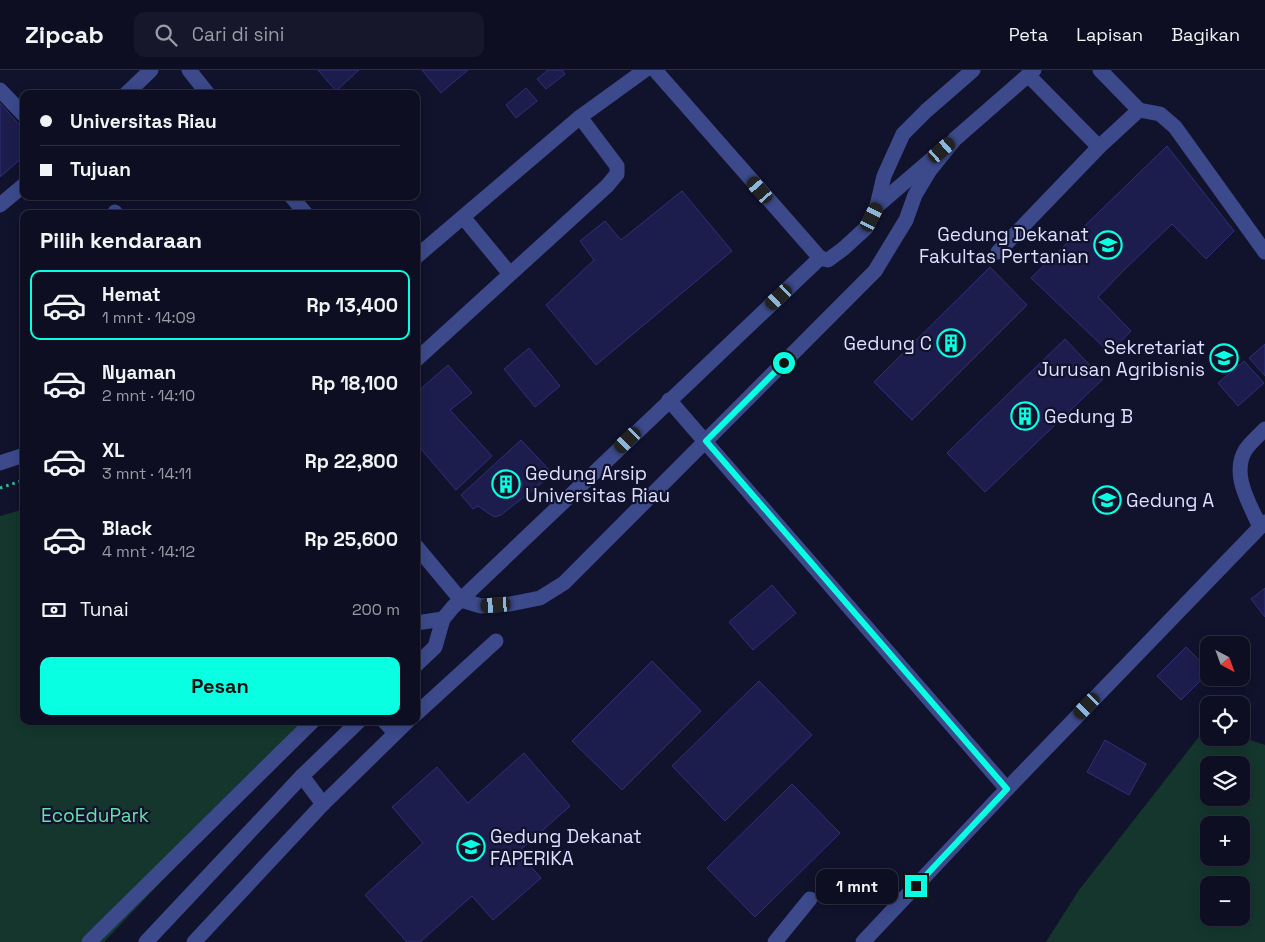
<!DOCTYPE html>
<html lang="id">
<meta charset="utf-8">
<style>
body{margin:0;font-family:"Space Grotesk",sans-serif;background:#16172a;color:#f1f3f6;height:100vh;display:flex;flex-direction:column;font-size:19px;white-space:nowrap}
*{box-sizing:border-box;margin:0}
p{font-size:16px;color:#9a9ca5}
.icon{flex:none;width:28px;height:28px;fill:none;stroke:currentColor;stroke-width:2;stroke-linecap:round;stroke-linejoin:round}
.map{position:relative;flex:1;overflow:hidden}
.sheet{position:absolute;left:20px;top:140px;width:400px;height:515px;display:flex;flex-direction:column;background:#0d0e21;border-radius:10px;box-shadow:0 2px 12px #0003,0 0 0 1px #2d2e3f}
.sheet>*{flex:none}
.banner{position:absolute;left:20px;top:20px;width:400px;height:110px;border-radius:10px;box-shadow:0 2px 12px #0003,0 0 0 1px #2d2e3f;display:grid;align-content:center;height:110px;padding:0 20px;background:#0d0e21}
.needle{width:32px;rotate:139deg}
.buttons{position:absolute;left:1200px;top:566px;display:grid;gap:10px}
.buttons a{display:grid;place-items:center;width:50px;height:50px;border-radius:10px;background:#0d0e21;box-shadow:0 2px 12px #0003,0 0 0 1px #2d2e3f;font-size:25px}
.end{position:absolute;width:22px;height:22px;margin:-11px;border:6px solid #08ffe2;background:#111;box-shadow:0 0 0 2px #111}
.from{border-radius:50%}
.bubble{position:absolute;height:35px;border-radius:10px;background:#0d0e21;box-shadow:0 2px 12px #0003,0 0 0 1px #2d2e3f;font-size:16px;font-weight:700;line-height:35px;text-align:center}
.car{position:absolute;width:15px;height:30px;margin:-15px -8px;border-radius:6px;box-shadow:0 0 4px 1px #0007;background:linear-gradient(#222 24%,#8ab4d8 0 40%,#222 0 76%,#8ab4d8 0 86%,#222 0)}
.banner b{display:flex;align-items:center;gap:18px;height:48px;font-size:19px}
.banner b+b{border-top:1px solid #2d2e3f}
.banner i{width:12px;height:12px;background:#f1f3f6}
ul{padding:0;list-style:none}
li{display:flex;align-items:center;gap:15px;height:70px;margin:0 10px 8px;padding:0 10px;border:2px solid transparent;border-radius:10px}
li div{flex:1}
li b{display:block;font-size:19px}
li em{font-style:normal;font-weight:700}
li.current{border-color:#08ffe2}
li>.icon{width:45px;height:45px;stroke-width:1.5}
h2{padding:0 20px;font-size:22px;line-height:60px}
.pay{display:flex;align-items:center;gap:12px;height:55px;padding:0 20px;font-size:19px}
.pay p{margin-inline-start:auto}
.cta{display:flex;gap:10px;margin-top:auto;padding:10px 20px}
.cta a{flex:1;height:58px;border-radius:10px;background:#08ffe2;color:#111;font-size:20px;font-weight:700;line-height:58px;text-align:center}
header{display:flex;align-items:center;gap:30px;box-sizing:border-box;height:70px;padding:0 25px;background:#0d0e21;border-bottom:1px solid #2d2e3f}
header strong{font-size:24px}
nav{display:flex;gap:28px;margin-inline-start:auto;font-size:18px}
.search{width:350px;height:45px;background:#16172a;display:flex;align-items:center;gap:12px;box-sizing:border-box;padding:0 18px;border-radius:10px;color:#9a9ca5;font-size:19px}
.map>svg:first-child{display:block}
.green{fill:#14362d;fill-rule:evenodd}
.building{fill:#1d1d4d;stroke:#2f3079}
.lines{fill:none;stroke-linecap:round;stroke-linejoin:round}
.path{stroke:#2fbf97;stroke-width:3;stroke-dasharray:2.5 4;stroke-linecap:butt}
.minor{stroke:#3c4a8b;stroke-width:15}
.route{stroke:#08ffe2;stroke-width:6}
.labels{text-anchor:middle;stroke-width:4.5;stroke-linejoin:round;paint-order:stroke}
.poi-label{font-size:19px;fill:#dcdfff;stroke:#11122c;text-anchor:start}
.park-label{font-size:19px;fill:#64e2a7;stroke:#11122c}
</style>
<header>
<strong>Zipcab</strong>
<div class="search"><svg class="icon" aria-label="search" viewBox="0 0 24 24"><circle cx="10" cy="10" r="6"/><path d="M15 15l6 6"/></svg>Cari di sini</div>
<nav><a>Peta</a><a>Lapisan</a><a>Bagikan</a></nav>
</header>
<div class="map">
<svg width="1265" height="872" viewBox="0 0 1265 872">
<rect width="100%" height="100%" fill="#11122c"/>
<g class="green">
<path d="M24 439V651H314L104 872H0V446Z"/>
<path d="M1209 654V668L1241 667 1265 675V872H1046L1079 820ZM1209 695H1241V728H1209ZM1209 755H1241V788H1209ZM1209 815H1241V848H1209Z"/>
</g>
<g class="building">
<path d="M318 0H359L336 21Z"/>
<path d="M422 0H468L441 23Z"/>
<path d="M548 0H562L565 4 546 19 537 9Z"/>
<path d="M526 18 537 31 516 48 506 35Z"/>
<path d="M0 33 24 60V86L0 107Z"/>
<path d="M1167 76 1234 161 1206 189 1172 154 1123 201 1098 227 1131 261 1110 283 1031 208Z"/>
<path d="M682 121 732 181 596 295 546 235 594 190 580 171 605 151 621 170Z"/>
<path d="M990 197 1027 235 912 350 874 312Z"/>
<path d="M1065 269 1103 309 985 422 947 383Z"/>
<path d="M1265 274V306L1249 288Z"/>
<path d="M529 278 560 316 535 337 504 299Z"/>
<path d="M1244 291 1264 313 1238 336 1218 313Z"/>
<path d="M448 295 472 323 450 340 492 386 456 420 416 373V323Z"/>
<path d="M521 370 553 404 501 445 494 447 478 436 473 439 461 425Z"/>
<path d="M772 515 796 543 753 580 729 552Z"/>
<path d="M1265 518V547L1251 529Z"/>
<path d="M1186 577 1209 600V602L1181 630 1157 606Z"/>
<path d="M652 591 701 641 622 720 572 671Z"/>
<path d="M759 611 812 665 725 751 672 696Z"/>
<path d="M1105 670 1146 694 1129 725 1087 702Z"/>
<path d="M524 683 570 736 518 782 541 808 493 850 472 826 420 872H407L365 825 423 773 392 737 437 697 468 733Z"/>
<path d="M792 714 840 763 755 847 707 798Z"/>
</g>
<g class="lines">
<path class="path" d="M0 418 24 410"/>
<g class="minor">
<path d="M189 0 208 24"/>
<path d="M655 0 820 188"/>
<path d="M1100 0 1139 40"/>
<path d="M1028 5 1099 77"/>
<path d="M0 20 24 45"/>
<path d="M126 24 151 0"/>
<path d="M291 126 306 144"/>
<path d="M0 135 24 115"/>
<path d="M877 136 933 88"/>
<path d="M115 142 116 144"/>
<path d="M463 147 510 204"/>
<path d="M998 182 1099 77 1139 40 1160 44 1175 57 1265 182"/>
<path d="M416 187 580 47 645 0"/>
<path d="M820 188 828 190 843 179 866 158 877 136 884 106 903 64 926 41 973 0"/>
<path d="M416 290 607 116 617 104V96L580 47"/>
<path d="M669 330 1007 719"/>
<path d="M0 393 24 385"/>
<path d="M1260 457C1250 434 1230 404 1246 379 1251 372 1259 365 1265 359"/>
<path d="M416 476 461 530 481 536 510 534 540 528 564 513 875 201 906 150 915 125 930 100 955 69 1034 0"/>
<path d="M416 553 443 549"/>
<path d="M416 595 435 577 443 549 453 537 820 188"/>
<path d="M416 644 496 571"/>
<path d="M384 651 395 663"/>
<path d="M302 706 323 734"/>
<path d="M89 872 313 651"/>
<path d="M146 872 302 706 359 651"/>
<path d="M194 872 323 734 408 651"/>
<path d="M775 872 810 829"/>
<path d="M863 872 1007 719 1265 452"/>
</g>
</g>
<g class="lines">
<path class="route" d="M784 293 706 371 1007 719 916 816"/>
</g>
<defs>
<g id="university-ring" transform="scale(1.4375)"><circle r="9.5" fill="#11122c" stroke="#08ffe2" stroke-width="1.5"/><path d="M0-5L7-2L0 1L-7-2ZM-4 1L0 2.5L4 1V4Q0 6-4 4Z" fill="#08ffe2"/></g>
<g id="building-ring" transform="scale(1.4375)"><circle r="9.5" fill="#11122c" stroke="#08ffe2" stroke-width="1.5"/><path d="M-4-6H4V6H1V3H-1V6H-4ZM-2.5-4.3h1.7v1.8h-1.7ZM.8-4.3h1.7v1.8H.8ZM-2.5-1h1.7V.8h-1.7ZM.8-1h1.7V.8H.8Z" fill="#08ffe2"/></g>
</defs>
<g fill-rule="evenodd">
<use href="#university-ring" x="1108" y="175"/>
<use href="#building-ring" x="951" y="273"/>
<use href="#university-ring" x="1224" y="288"/>
<use href="#building-ring" x="1025" y="346"/>
<use href="#building-ring" x="506" y="414"/>
<use href="#university-ring" x="1107" y="430"/>
<use href="#university-ring" x="471" y="777"/>
</g>
<g class="labels">
<g class="poi-label">
<text x="1089" y="171" text-anchor="end">Gedung Dekanat<tspan x="1089" dy="22">Fakultas Pertanian</tspan></text>
<text x="932" y="280" text-anchor="end">Gedung C</text>
<text x="1205" y="284" text-anchor="end">Sekretariat<tspan x="1205" dy="22">Jurusan Agribisnis</tspan></text>
<text x="1044" y="353">Gedung B</text>
<text x="525" y="410">Gedung Arsip<tspan x="525" dy="22">Universitas Riau</tspan></text>
<text x="1126" y="437">Gedung A</text>
<text x="490" y="773">Gedung Dekanat<tspan x="490" dy="22">FAPERIKA</tspan></text>
</g>
<g class="park-label">
<text x="95" y="752">EcoEduPark</text>
</g>
</g>
</svg>
<div class="buttons">
<a><svg class="needle" viewBox="-14 -14 28 28"><path d="M0-13l5 13h-10z" fill="#e53935"/><path d="M0 13l5-13h-10z" fill="#9a9ca5"/></svg></a>
<a><svg class="icon" aria-label="locate" viewBox="0 0 24 24"><circle cx="12" cy="12" r="6"/><path d="M12 2v4M12 18v4M2 12h4M18 12h4"/></svg></a>
<a><svg class="icon" aria-label="layers" viewBox="0 0 24 24"><path d="M12 4l9 5-9 5-9-5zM3 14l9 5 9-5"/></svg></a>
<a>+</a>
<a>−</a>
</div>
<i class="end from" style="left:784px;top:293px"></i>
<i class="end" style="left:916px;top:816px"></i>
<div class="bubble" style="left:816px;top:799px;width:82px">1 mnt</div>
<i class="car" style="left:942px;top:80px;rotate:49deg"></i>
<i class="car" style="left:760px;top:120px;rotate:319deg"></i>
<i class="car" style="left:872px;top:147px;rotate:27deg"></i>
<i class="car" style="left:779px;top:227px;rotate:227deg"></i>
<i class="car" style="left:628px;top:370px;rotate:226deg"></i>
<i class="car" style="left:496px;top:535px;rotate:266deg"></i>
<i class="car" style="left:1087px;top:636px;rotate:224deg"></i>
<div class="banner">
<b><i class="from"></i>Universitas Riau</b>
<b><i></i>Tujuan</b>
</div>
<section class="sheet">
<h2>Pilih kendaraan</h2>
<ul>
<li class="current"><svg class="icon" aria-label="car" viewBox="0 0 24 24"><path d="M5 17H2v-5l4-1 3-4h7l3 4 3 1v5h-3M9 17h6M6 11h13"/><circle cx="7" cy="17" r="2"/><circle cx="17" cy="17" r="2"/></svg><div><b>Hemat</b><p>1 mnt · 14:09</p></div><em>Rp 13,400</em></li>
<li><svg class="icon" aria-label="car" viewBox="0 0 24 24"><path d="M5 17H2v-5l4-1 3-4h7l3 4 3 1v5h-3M9 17h6M6 11h13"/><circle cx="7" cy="17" r="2"/><circle cx="17" cy="17" r="2"/></svg><div><b>Nyaman</b><p>2 mnt · 14:10</p></div><em>Rp 18,100</em></li>
<li><svg class="icon" aria-label="car" viewBox="0 0 24 24"><path d="M5 17H2v-5l4-1 3-4h7l3 4 3 1v5h-3M9 17h6M6 11h13"/><circle cx="7" cy="17" r="2"/><circle cx="17" cy="17" r="2"/></svg><div><b>XL</b><p>3 mnt · 14:11</p></div><em>Rp 22,800</em></li>
<li><svg class="icon" aria-label="car" viewBox="0 0 24 24"><path d="M5 17H2v-5l4-1 3-4h7l3 4 3 1v5h-3M9 17h6M6 11h13"/><circle cx="7" cy="17" r="2"/><circle cx="17" cy="17" r="2"/></svg><div><b>Black</b><p>4 mnt · 14:12</p></div><em>Rp 25,600</em></li>
</ul>
<div class="pay"><svg class="icon" aria-label="cash" viewBox="0 0 24 24"><path d="M3 7h18v10H3z"/><circle cx="12" cy="12" r="2"/></svg>Tunai<p>200 m</p></div>
<div class="cta"><a>Pesan</a></div>
</section>
</div>
